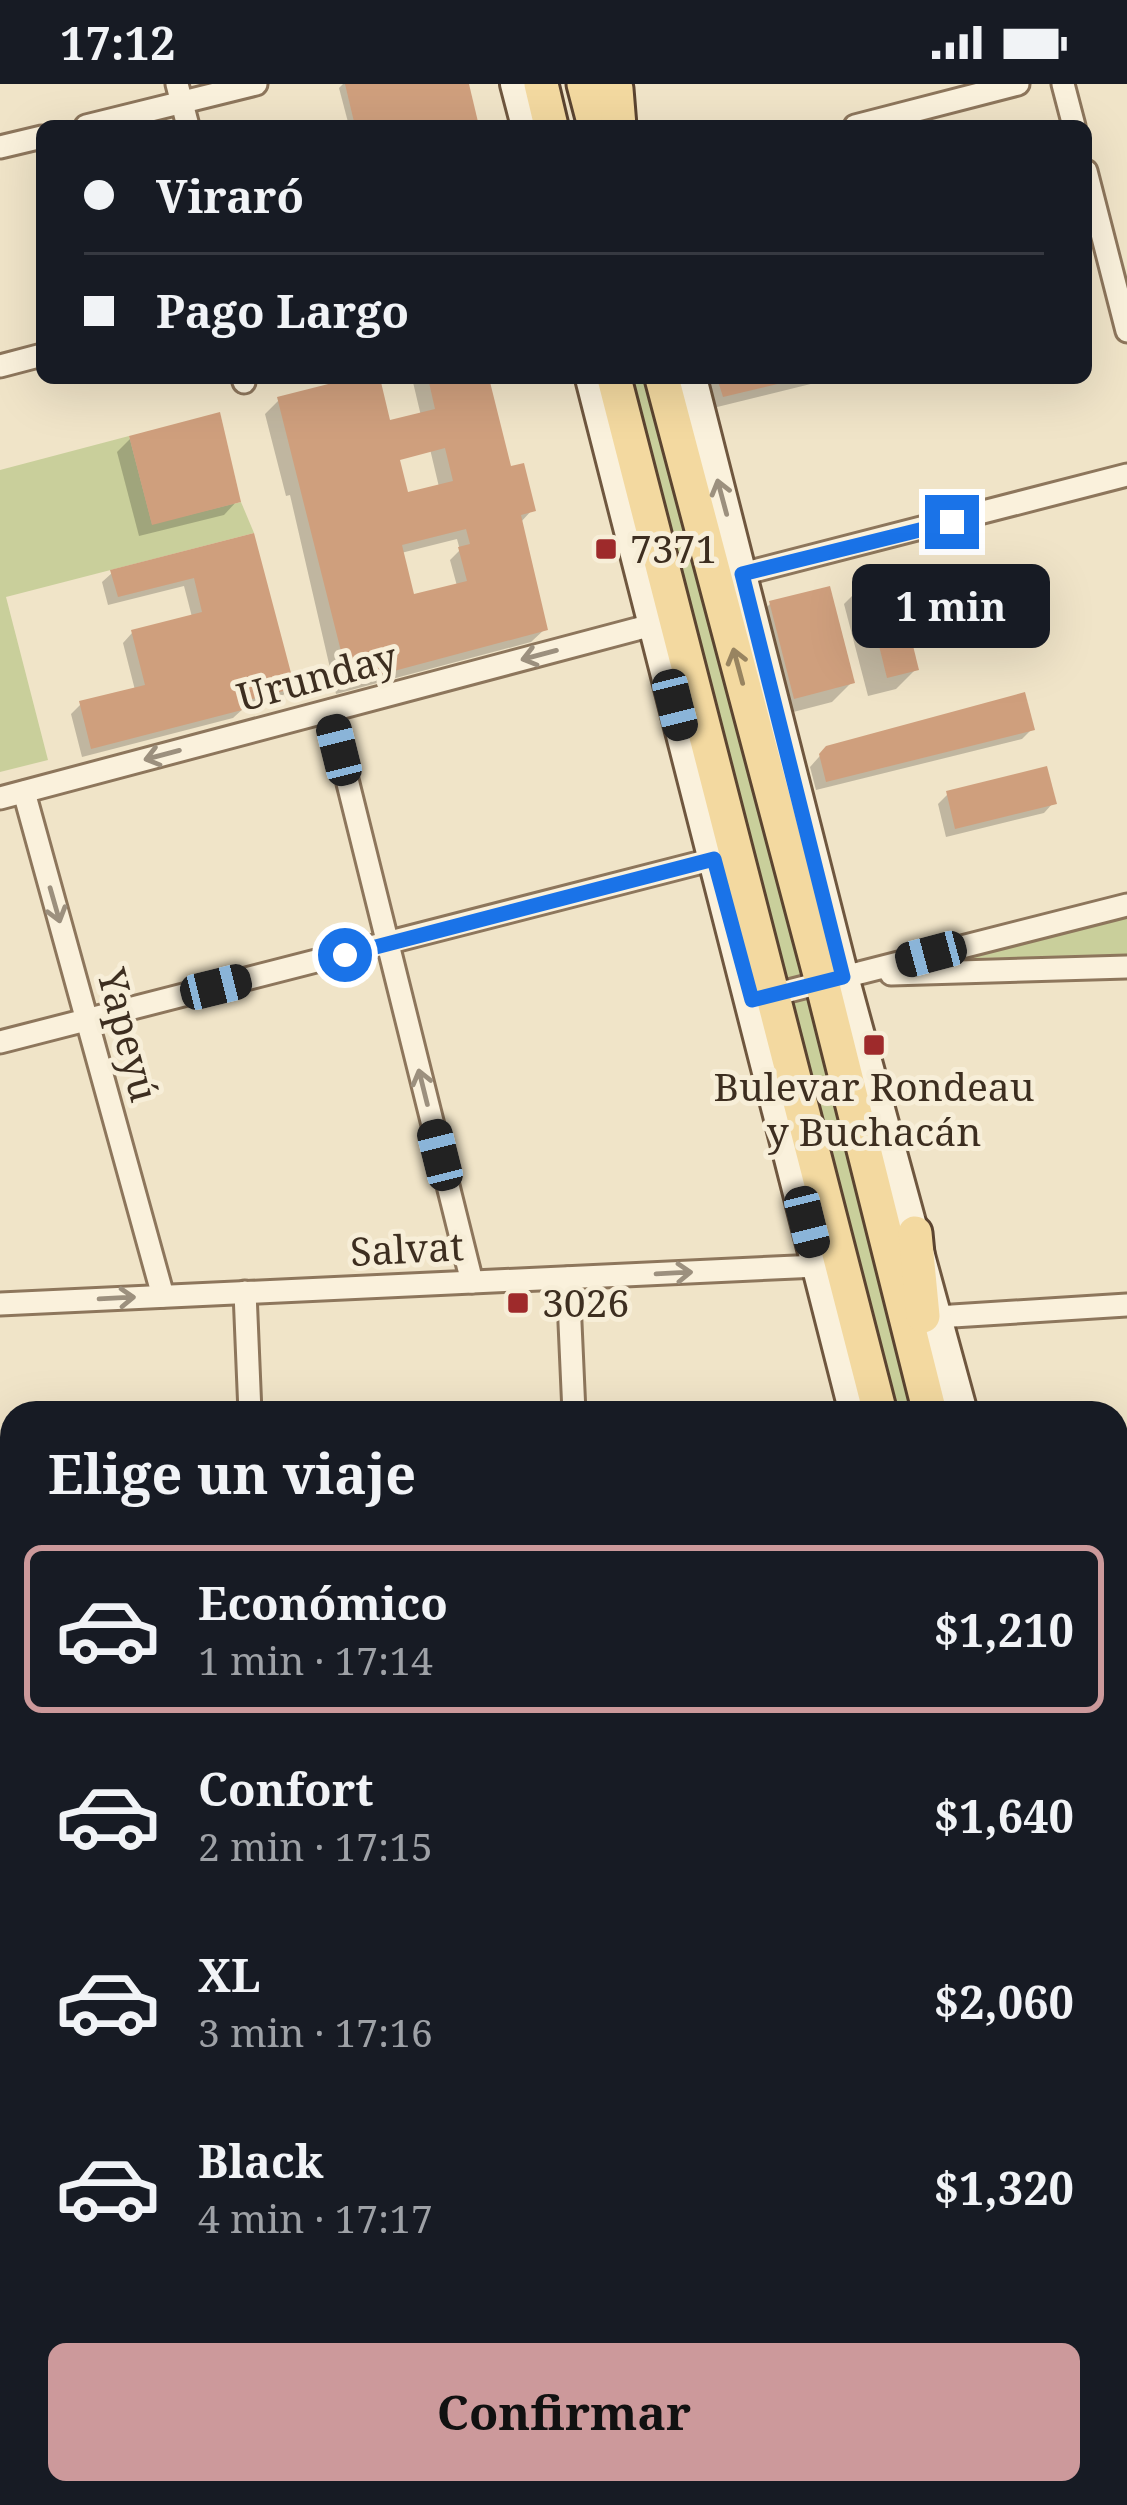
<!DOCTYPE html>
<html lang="es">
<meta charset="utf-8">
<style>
body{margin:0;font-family:"Noto Serif",serif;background:#242831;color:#f1f3f6;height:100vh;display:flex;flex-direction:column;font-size:45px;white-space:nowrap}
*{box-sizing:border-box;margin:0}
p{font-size:39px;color:#9ea1a6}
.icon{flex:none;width:66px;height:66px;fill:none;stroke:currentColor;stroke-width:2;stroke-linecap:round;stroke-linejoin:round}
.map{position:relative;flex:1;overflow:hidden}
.sheet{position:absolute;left:0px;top:1317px;width:1128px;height:1104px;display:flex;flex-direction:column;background:#171b24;border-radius:36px 36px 0 0;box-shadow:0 12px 48px #0002}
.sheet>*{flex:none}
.guide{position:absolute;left:36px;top:36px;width:1056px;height:264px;border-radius:18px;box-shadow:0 12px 48px #0002;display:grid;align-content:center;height:264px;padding:0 48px;background:#171b24}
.end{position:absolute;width:54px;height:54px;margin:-27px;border:15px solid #1a73e8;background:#fff;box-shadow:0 0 0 6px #fff}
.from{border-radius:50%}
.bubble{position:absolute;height:84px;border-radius:18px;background:#171b24;box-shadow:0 12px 48px #0002;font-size:39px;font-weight:700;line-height:84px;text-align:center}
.car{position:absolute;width:36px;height:72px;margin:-36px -18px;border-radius:15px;box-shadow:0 0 9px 3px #0007;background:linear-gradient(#222 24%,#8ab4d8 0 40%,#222 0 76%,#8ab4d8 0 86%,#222 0)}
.guide b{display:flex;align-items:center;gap:42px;height:114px;font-size:45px}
.guide b+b{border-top:3px solid #363941}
.guide i{width:30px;height:30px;background:#f1f3f6}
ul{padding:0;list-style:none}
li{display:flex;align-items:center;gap:36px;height:168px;margin:0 24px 18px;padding:0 24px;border:6px solid transparent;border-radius:18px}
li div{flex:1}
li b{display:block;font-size:45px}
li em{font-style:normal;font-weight:700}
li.current{border-color:#cc999b}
li>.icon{width:108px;height:108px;stroke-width:1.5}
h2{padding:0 48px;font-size:54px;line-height:144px}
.button{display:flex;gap:24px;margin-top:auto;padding:24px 48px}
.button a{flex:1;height:138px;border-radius:18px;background:#cc999b;color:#111;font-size:48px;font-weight:700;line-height:138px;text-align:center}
.status{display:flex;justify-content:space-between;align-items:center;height:84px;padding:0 60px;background:#171b24;direction:ltr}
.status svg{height:33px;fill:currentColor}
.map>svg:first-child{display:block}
.green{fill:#c9cf9b}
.shadow{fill:#0003;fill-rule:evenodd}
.building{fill:#cf9f7d;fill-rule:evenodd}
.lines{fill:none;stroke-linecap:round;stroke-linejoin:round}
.street-casing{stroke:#8d765c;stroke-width:27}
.secondary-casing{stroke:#6f573f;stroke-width:36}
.primary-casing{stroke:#5b4430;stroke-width:39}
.street{stroke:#faf1dc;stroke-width:21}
.secondary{stroke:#faf1dc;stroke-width:30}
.primary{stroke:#f3d9a0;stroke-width:33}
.oneway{stroke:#9c907e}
.oneway2{stroke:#988460}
.route{stroke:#1a73e8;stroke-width:15}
.poi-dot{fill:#9e2a2b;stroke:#f7eed8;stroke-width:4.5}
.labels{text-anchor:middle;stroke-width:10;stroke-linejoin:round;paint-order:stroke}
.poi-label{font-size:39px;fill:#3d2e20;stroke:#f7eed8;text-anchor:start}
.street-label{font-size:39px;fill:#3d2e20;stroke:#f7eed8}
</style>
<div class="status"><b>17:12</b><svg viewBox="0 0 49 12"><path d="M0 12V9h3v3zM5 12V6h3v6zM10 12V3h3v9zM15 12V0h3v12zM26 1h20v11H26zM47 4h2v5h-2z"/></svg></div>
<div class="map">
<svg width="1127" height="2421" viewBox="0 0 1127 2421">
<rect width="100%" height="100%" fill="#f0e4c8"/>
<g class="green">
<path d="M591 294H691L962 1329H855Z"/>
<path d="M129 352 152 440 241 418 254 449 6 513 48 676 0 688V386Z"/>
<path d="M1127 831V872L972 874Z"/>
<path d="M1116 1964 1127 2013V2421L1116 2383Z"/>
</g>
<g class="shadow">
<path d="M343 0H466L476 42H349L339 4Z"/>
<path d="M364 294H377L389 342 421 332 412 294H486L509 386 532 426 520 439 545 545 531 558 336 610 290 411 286 412 265 330 279 316ZM430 365 439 403 406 412 385 376ZM457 455 460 466 450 476 457 502 412 514 401 469Z"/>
<path d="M700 294H835L709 325Z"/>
<path d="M130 355 237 417 224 431 139 452 117 368Z"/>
<path d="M252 452 291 604 281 613 245 623 233 634 82 673 71 630 81 620 135 606 123 559 132 549 192 533 184 502 108 521 102 498 112 489Z"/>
<path d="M864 500 916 585 896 605 868 612 844 520Z"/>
<path d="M770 520 852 598 832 618 774 633 750 540Z"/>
<path d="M1023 611 1032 645 1022 655 816 706 810 683 827 664Z"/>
<path d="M948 710 1053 719 1044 729 946 753 938 720Z"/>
</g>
<g class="building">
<path d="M345 0H469L479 42H355Z"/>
<path d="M352 294H380L390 336 435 325 428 294H489L511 382 524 379 536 427 521 431 548 546 349 599 277 313ZM445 364 453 397 408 408 400 376ZM466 445 470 460 458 463 467 497 414 510 402 461Z"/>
<path d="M717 294H793L794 296 723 313Z"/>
<path d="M220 328 241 418 152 441 129 352Z"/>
<path d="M254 449 295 604 244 617 246 625 91 665 79 617 145 601 131 546 202 528 194 494 118 513 110 486Z"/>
<path d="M895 489 919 586 887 594 863 497Z"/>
<path d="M830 502 855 599 794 615 769 517Z"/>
<path d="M1025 608 1035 646 826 698 819 670 826 662Z"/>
<path d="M1047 682 1057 720 955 745 946 707Z"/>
</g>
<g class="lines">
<g class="street-casing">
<g id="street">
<path d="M177 0 188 42"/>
<path d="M1063 0 1074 42"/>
<path d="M86 42 256 0"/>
<path d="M855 42 1018 0"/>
<path d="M0 63 42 53"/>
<path d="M1086 87 1127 247"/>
<path d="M0 282 42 271"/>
<path d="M243 294 244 298"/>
<path d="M742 490 1127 391"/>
<path d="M330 627 472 1198"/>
<path d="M24 708 163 1212"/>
<path d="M0 714 652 541"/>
<path d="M891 890 1127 883"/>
<path d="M761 914 1127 821"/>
<path d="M0 958 714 775"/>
<path d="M568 1194 574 1329"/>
<path d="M245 1208 250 1329"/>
<path d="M0 1220 818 1182"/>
<path d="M937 1233 1127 1221"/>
<path d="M0 1419 12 1418"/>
<path d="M1116 1482 1127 1481"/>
<path d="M0 1622H12"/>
<path d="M1116 1757H1127"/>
<path d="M0 1803 12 1802"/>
<path d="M0 2178H12"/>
<path d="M0 2357H12"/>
<path d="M293 2409V2421"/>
<path d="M619 2409V2421"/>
</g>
</g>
<g class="secondary-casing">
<g id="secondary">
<path d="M516 0 527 42"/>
<path d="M591 294 855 1329"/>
<path d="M691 294 843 893 962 1329"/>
<path d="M1116 1964 1127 2013"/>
<path d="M0 1990H12"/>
<path d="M1116 2043 1127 2041"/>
<path d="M1116 2383 1125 2421"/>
</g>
</g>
<g class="primary-casing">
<g id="primary">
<path d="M541 0 551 42"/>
<path d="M584 0 595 42"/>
<path d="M616 5 619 42"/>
<path d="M614 294 880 1329"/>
<path d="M662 294 822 898 930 1329"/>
<path d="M915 1149 923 1232"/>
<path d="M1116 2095 1127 2143"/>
<path d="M1116 2259 1127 2304"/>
</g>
</g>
<use href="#street" class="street"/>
<use href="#secondary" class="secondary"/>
<use href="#primary" class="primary"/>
</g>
<defs><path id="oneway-shaft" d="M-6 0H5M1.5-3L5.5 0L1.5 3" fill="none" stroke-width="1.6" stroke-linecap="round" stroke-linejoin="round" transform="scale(3)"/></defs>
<g class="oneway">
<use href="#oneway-shaft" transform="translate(722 413) rotate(-105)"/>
<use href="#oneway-shaft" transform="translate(539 571) rotate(165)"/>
<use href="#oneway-shaft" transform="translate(162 671) rotate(165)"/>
<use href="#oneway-shaft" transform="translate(55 821) rotate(74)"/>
<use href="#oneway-shaft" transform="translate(423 1003) rotate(-104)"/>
<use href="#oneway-shaft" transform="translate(674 1189) rotate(-3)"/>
<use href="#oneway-shaft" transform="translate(117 1214) rotate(-3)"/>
</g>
<use class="oneway2" href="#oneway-shaft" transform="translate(738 582) rotate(-105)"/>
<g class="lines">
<path class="route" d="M345 871 714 775 752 916 843 893 742 490 952 438"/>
</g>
<g class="poi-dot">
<rect x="594" y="453" width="24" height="24" rx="6"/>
<rect x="862" y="949" width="24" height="24" rx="6"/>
<rect x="506" y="1207" width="24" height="24" rx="6"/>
</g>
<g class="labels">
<g class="poi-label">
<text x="630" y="479">7371</text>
<text x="874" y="1017" text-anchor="middle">Bulevar Rondeau<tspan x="874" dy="45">y Buchacán</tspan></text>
<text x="542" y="1233">3026</text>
</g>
<g class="street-label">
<text transform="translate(317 593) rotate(-15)" y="14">Urunday</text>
<text transform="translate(128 951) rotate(75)" y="14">Yapeyú</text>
<text transform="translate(407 1165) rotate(-3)" y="14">Salvat</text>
</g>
</g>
</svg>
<i class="end from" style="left:345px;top:871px"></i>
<i class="end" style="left:952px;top:438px"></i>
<div class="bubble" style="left:852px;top:480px;width:198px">1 min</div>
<i class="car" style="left:675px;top:621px;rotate:166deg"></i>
<i class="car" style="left:339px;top:666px;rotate:346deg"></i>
<i class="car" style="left:931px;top:870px;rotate:255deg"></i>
<i class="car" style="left:216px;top:903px;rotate:76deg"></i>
<i class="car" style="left:440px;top:1071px;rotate:346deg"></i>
<i class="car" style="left:807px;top:1138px;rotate:166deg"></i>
<div class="guide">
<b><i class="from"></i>Viraró</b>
<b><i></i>Pago Largo</b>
</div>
<section class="sheet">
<h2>Elige un viaje</h2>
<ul>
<li class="current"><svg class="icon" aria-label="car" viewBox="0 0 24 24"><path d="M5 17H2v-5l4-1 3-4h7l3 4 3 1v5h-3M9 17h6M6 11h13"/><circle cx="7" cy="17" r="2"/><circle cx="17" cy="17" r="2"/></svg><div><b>Económico</b><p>1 min · 17:14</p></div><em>$1,210</em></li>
<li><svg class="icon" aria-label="car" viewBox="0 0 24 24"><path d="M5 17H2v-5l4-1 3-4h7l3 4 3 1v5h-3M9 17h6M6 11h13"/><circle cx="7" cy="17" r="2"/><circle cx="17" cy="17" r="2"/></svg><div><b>Confort</b><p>2 min · 17:15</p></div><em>$1,640</em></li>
<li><svg class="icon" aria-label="car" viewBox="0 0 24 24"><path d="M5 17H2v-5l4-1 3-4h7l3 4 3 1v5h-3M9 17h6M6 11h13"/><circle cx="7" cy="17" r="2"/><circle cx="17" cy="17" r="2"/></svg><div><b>XL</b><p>3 min · 17:16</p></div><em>$2,060</em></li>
<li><svg class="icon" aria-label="car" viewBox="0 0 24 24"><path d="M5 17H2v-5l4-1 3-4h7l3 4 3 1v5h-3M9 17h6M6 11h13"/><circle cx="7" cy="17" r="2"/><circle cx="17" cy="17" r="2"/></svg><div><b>Black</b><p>4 min · 17:17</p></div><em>$1,320</em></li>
</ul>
<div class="button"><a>Confirmar</a></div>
</section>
</div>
